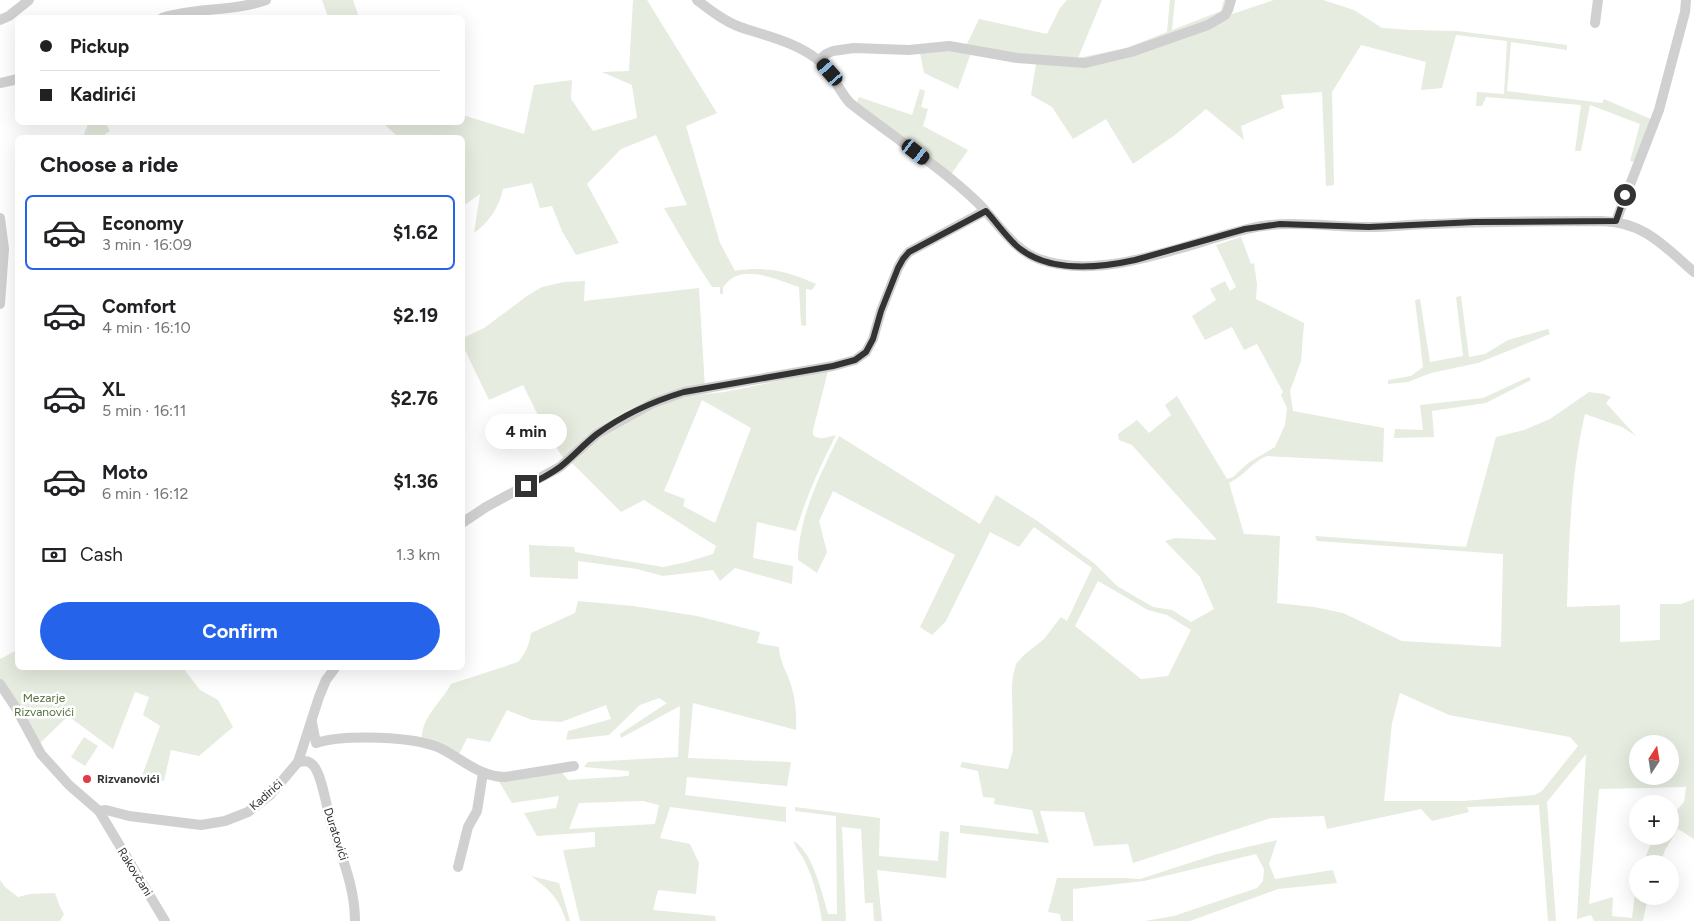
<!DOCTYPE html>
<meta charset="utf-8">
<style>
body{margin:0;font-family:Figtree,sans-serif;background:#f6f6f6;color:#202124;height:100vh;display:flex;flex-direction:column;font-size:19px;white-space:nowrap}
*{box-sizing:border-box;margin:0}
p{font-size:16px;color:#757577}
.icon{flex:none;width:28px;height:28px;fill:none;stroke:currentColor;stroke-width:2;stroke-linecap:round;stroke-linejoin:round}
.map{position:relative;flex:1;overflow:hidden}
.details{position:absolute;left:15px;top:135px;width:450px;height:535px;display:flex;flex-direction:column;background:#fff;border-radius:8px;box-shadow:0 5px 20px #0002}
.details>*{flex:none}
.hud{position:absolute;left:15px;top:15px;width:450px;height:110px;border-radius:8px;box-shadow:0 5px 20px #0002;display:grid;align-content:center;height:110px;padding:0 25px;background:#fff}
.needle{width:32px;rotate:12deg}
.buttons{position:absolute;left:1629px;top:735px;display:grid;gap:10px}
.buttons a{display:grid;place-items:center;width:50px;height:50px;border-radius:50%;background:#fff;box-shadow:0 5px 20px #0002;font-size:25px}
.end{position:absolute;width:22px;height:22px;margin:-11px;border:6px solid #333;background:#fff;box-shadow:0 0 0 2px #fff}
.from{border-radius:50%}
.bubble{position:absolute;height:35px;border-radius:18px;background:#fff;box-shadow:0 5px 20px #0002;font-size:16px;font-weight:700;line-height:35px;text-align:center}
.car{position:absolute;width:15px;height:30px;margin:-15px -8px;border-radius:6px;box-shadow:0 0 4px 1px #0007;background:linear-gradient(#222 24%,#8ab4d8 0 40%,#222 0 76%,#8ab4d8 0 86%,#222 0)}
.hud b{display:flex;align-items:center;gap:18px;height:48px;font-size:19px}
.hud b+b{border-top:1px solid #e0e0e0}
.hud i{width:12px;height:12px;background:#202124}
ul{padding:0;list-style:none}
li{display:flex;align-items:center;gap:15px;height:75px;margin:0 10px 8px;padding:0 15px;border:2px solid transparent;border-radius:8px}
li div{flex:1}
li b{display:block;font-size:19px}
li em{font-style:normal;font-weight:700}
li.on{border-color:#2563eb}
li>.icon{width:45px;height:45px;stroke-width:1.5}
h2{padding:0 25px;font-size:22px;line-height:60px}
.pay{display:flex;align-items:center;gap:12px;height:55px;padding:0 25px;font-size:19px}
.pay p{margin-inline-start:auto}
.cta{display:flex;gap:10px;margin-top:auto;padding:10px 25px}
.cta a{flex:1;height:58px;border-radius:30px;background:#2563eb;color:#fff;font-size:20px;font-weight:700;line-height:58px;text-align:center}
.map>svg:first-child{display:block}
.green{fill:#e6ecdf;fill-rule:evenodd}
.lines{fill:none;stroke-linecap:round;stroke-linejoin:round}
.minor{stroke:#d0d0d0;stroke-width:10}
.route{stroke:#333;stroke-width:6}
.poi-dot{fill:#e63946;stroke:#fff;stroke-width:2}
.labels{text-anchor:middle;stroke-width:5;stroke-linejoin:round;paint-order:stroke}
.park-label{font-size:12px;fill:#56703f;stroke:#fff}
.poi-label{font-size:12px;font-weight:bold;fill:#333;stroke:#fff;text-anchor:start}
.street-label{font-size:12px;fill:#333;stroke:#fff}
</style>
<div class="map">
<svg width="1694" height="921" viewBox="0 0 1694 921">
<rect width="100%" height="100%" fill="#fff"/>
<g class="green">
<path d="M322 0H353L359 17H328Z"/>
<path d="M633 0H647L717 113 686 126 720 243 735 271C766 266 788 271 816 284L812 290 806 289V326L801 325 799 287C780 281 750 266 731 279 728 281 725 285 723 287V294H720V287H712L692 256 664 208 687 205 656 135 621 149 587 184 619 243 576 255 562 231 552 206 540 208 532 183 503 189C499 208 489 222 474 233L480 194 466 204 463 200 462 138 398 137 383 123 462 122 463 115 524 134 534 85 572 80 571 99 593 131 637 118 632 85 602 72 629 71Z"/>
<path d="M1067 0H1102L1078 58 1126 48 1167 32 1170 0H1175L1172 30 1221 11 1224 0H1230L1226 16 1274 0H1323L1354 10 1382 28 1411 30 1457 31 1567 45V50L1511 42 1507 91 1602 103 1604 99 1653 120 1637 163 1630 161 1640 124 1590 105 1581 151H1575L1581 105 1486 97 1482 106H1476L1477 92 1504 94 1507 41 1456 35 1442 88 1421 90 1426 62 1361 45 1332 92 1334 185 1326 186 1322 92 1281 95 1284 108 1241 126 1244 140 1206 109 1175 135 1133 164 1106 119 1073 139 1052 107 1031 95 1036 64 965 48 979 19 1047 34 1060 8Z"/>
<path d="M948 50 971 53 958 89 924 73 920 53Z"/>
<path d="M920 89 925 91 921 107 928 109 923 126 968 150 950 176 856 105 859 97 912 115Z"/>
<path d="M91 123H105L110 131 105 134 106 137H83L88 124Z"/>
<path d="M1241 237 1251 264 1254 263 1257 284 1256 299 1304 323 1301 361 1290 391 1293 411 1384 428 1383 462 1267 456C1252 462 1244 476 1229 483L1244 534 1280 536 1277 603 1314 607 1343 613 1402 641 1501 647 1503 554 1317 541 1315 536 1466 547 1496 437 1524 430 1550 419 1589 392 1604 394 1611 397 1606 403 1636 436 1622 427 1585 414C1570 477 1569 543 1567 607L1620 605V642L1660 640V604H1681L1694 599V839L1678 829 1665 850 1660 864H1643L1649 848 1656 836H1670V818L1684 802 1686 787 1599 789 1589 904 1613 897 1612 916 1632 918 1637 877 1638 896H1648L1643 921H1594L1591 915 1577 919 1586 754 1547 802 1556 921H1548L1539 805 1467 807 1469 812 1432 821 1421 809 1327 829 1324 816 1271 818 1133 863 1128 844 1094 846 1084 812 1040 811 1049 843 960 833V825L1039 834 1032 810 994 804 995 798 983 797 978 771 960 767 962 762 1008 769 1013 750 1012 687 1013 675 1016 664 1024 655 1044 639 1061 617 1067 621 1092 568 1034 527 1019 547 990 532 946 621 932 635 920 627 955 555 833 491 819 521 827 552 817 573 798 560C799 516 820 475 839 436L980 524 996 495 1039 522 1095 564 1117 586 1153 607 1172 610 1191 622 1214 609 1200 577 1165 541 1175 538 1217 540 1132 445 1119 440 1118 434 1137 420 1149 433 1171 415 1165 405 1177 396 1227 479 1233 477 1248 463 1275 447 1285 425 1287 408 1281 395 1283 392 1257 344 1244 350 1232 327 1205 340 1192 316 1216 300 1210 289 1225 281 1230 291 1236 287 1216 245ZM1098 581 1148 610 1167 615 1191 630 1168 676 1141 679 1075 626ZM1400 693 1449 715 1570 737 1578 746 1542 791 1535 795 1464 801H1384L1392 723ZM1638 744H1670V776H1638Z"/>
<path d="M585 281 584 301 699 288 705 388 644 406 565 461 546 431 523 385 489 400 463 346V338L484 328 527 296 542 287 564 282Z"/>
<path d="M1461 296 1469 357 1485 354 1508 340 1548 329 1550 334 1478 363 1431 373 1408 382 1388 384V380L1411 376 1423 367 1415 300 1420 299 1430 362 1463 356 1456 297Z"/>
<path d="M828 371 813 430V435C820 441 828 437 836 435 820 466 806 497 796 531L757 522 753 558 793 566 792 584 735 568 720 581 713 570 663 576 637 569 578 561V579L530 577 529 545 574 547 575 552 663 567 687 562 713 554 716 546 644 500 621 512 571 462 595 440 645 411 686 396 724 392ZM702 400 751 428 715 523 683 506 685 499 664 491Z"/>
<path d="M1529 377 1531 380 1486 403 1432 411 1434 437 1394 438 1395 429 1423 430 1420 405 1483 398Z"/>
<path d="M578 601 633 606 697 616 760 632 757 643 779 647C779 660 786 670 790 682 795 696 797 714 796 730L693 703 688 758 791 762 787 786 687 777 685 795 786 807V822L670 807 660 838 690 844 699 863 696 894 658 890 653 910 715 916 716 921H580L563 850 595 847V832L537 836 524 813 556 808 559 796 512 803 498 780 560 770 568 780 629 776V771L584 767 588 762 678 757 680 706 621 738 620 734 667 703 659 698 640 705 609 735 566 740 568 731 611 719 606 705 561 722 532 720 507 710 490 742 467 738 459 754 422 738C422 716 441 703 451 684L518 662C526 653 529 645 531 633L575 613ZM643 801 659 805 655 824 569 829 579 803Z"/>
<path d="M17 650 18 668H183L200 690 218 700 233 727 199 756 171 750 164 781 142 776 160 726 143 715 149 697 135 692 113 749 68 716 39 744 0 679V659Z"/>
<path d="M84 737 98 746 85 766 71 757Z"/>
<path d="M795 807 880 818 879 856 938 861 940 831 949 832 946 878 877 870 882 921H874L873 903H865L861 829 842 827 846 921H822C819 902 814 879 805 862 802 854 795 849 794 841 813 853 822 893 828 914H837L836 816 795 811Z"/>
<path d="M1277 840 1269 864 1275 879 1333 870 1337 883 1278 889 1190 921H1145L1174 916 1257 888 1263 881 1264 869 1256 854 1144 881 1073 889V921H1061L1060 914 1048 912 1057 878H1122L1140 879 1217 854Z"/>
<path d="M531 876 559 883 570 921H566C559 898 550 890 531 876Z"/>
<path d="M0 880 5 887 18 897 30 894 55 893 60 907 64 914 60 921H0Z"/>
</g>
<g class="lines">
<g class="minor">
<path d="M697 0C710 10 724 21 740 27 766 36 796 42 818 60 832 71 838 90 850 103 892 136 938 165 976 201 997 221 1012 249 1039 259 1102 282 1185 244 1247 229 1287 219 1328 227 1369 227 1391 227 1413 224 1434 224 1490 221 1546 221 1602 221 1644 222 1664 246 1694 272"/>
<path d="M162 18C196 7 232 12 266 0"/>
<path d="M0 20 9 16 29 0"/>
<path d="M1595 23 1598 0"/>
<path d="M819 60 826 54 833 51 854 48 909 50 949 46 1017 58 1085 63 1131 52 1208 25 1225 15 1228 10 1231 0"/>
<path d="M0 83 18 79"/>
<path d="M0 218 4 249 0 304"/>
<path d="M1616 221 1659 110 1685 12 1686 0"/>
<path d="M462 523 486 507 560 467 597 434 653 403 684 392 833 366 855 360 866 352 873 339 881 311 898 268 903 259 909 252 985 211"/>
<path d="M0 684 16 708 41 754 69 785 99 811 165 921"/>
<path d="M312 723 316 743C344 734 416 736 442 749 463 760 481 777 505 777L574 766"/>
<path d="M298 762C304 761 308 760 313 765 322 774 327 810 331 823 341 856 355 886 355 921"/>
<path d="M99 811 106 810 129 816 201 825 225 821 248 812 270 795 298 762 319 697 326 680 335 668"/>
<path d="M458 867 468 827 477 811 483 773"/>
</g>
</g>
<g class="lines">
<path class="route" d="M526 486C537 481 549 475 560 467 573 457 584 444 597 434 623 415 654 401 684 392L833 366 855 360 866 352 873 339 881 311 898 268 903 259 909 252 986 211C997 223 1007 238 1019 248 1050 273 1099 268 1135 260L1245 229 1280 224 1369 227 1475 222 1616 221 1625 195"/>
</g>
<circle class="poi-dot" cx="87" cy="779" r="5"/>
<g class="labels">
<g class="park-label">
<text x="44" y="702">Mezarje<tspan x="44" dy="14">Rizvanovići</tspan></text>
</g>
<g class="poi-label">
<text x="97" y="783">Rizvanovići</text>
</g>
<g class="street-label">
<text transform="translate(266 795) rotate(-42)" y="4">Kadirići</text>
<text transform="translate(336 834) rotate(72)" y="4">Duratovići</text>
<text transform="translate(135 872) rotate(58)" y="4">Rakovčani</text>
</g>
</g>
</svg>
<div class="buttons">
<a><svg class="needle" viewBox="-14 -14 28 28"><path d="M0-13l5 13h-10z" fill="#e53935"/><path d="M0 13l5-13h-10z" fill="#757577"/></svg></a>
<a>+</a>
<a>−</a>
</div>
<i class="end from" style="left:1625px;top:195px"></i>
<i class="end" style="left:526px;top:486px"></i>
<div class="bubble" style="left:485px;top:414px;width:82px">4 min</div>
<i class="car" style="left:830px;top:72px;rotate:319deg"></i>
<i class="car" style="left:916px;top:152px;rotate:128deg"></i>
<div class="hud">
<b><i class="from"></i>Pickup</b>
<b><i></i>Kadirići</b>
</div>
<section class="details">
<h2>Choose a ride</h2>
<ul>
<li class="on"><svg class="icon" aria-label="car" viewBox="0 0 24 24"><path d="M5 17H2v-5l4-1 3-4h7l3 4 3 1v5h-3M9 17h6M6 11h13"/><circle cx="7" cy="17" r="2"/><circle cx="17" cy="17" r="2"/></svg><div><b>Economy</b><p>3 min · 16:09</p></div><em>$1.62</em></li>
<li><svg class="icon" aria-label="car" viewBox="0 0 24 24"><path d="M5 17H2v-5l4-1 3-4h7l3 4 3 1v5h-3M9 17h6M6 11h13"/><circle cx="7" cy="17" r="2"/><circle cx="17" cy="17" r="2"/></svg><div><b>Comfort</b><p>4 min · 16:10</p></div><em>$2.19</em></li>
<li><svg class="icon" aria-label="car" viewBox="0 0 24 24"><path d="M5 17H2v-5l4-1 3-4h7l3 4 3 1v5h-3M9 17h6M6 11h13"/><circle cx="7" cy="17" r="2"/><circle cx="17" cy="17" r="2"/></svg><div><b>XL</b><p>5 min · 16:11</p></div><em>$2.76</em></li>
<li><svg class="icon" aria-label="car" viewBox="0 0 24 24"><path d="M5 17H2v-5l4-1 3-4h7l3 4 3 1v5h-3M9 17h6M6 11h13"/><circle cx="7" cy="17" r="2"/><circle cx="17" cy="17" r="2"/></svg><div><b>Moto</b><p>6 min · 16:12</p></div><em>$1.36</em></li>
</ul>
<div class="pay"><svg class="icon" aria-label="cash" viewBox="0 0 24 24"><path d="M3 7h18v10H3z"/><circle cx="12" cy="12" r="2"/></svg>Cash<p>1.3 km</p></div>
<div class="cta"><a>Confirm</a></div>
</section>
</div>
